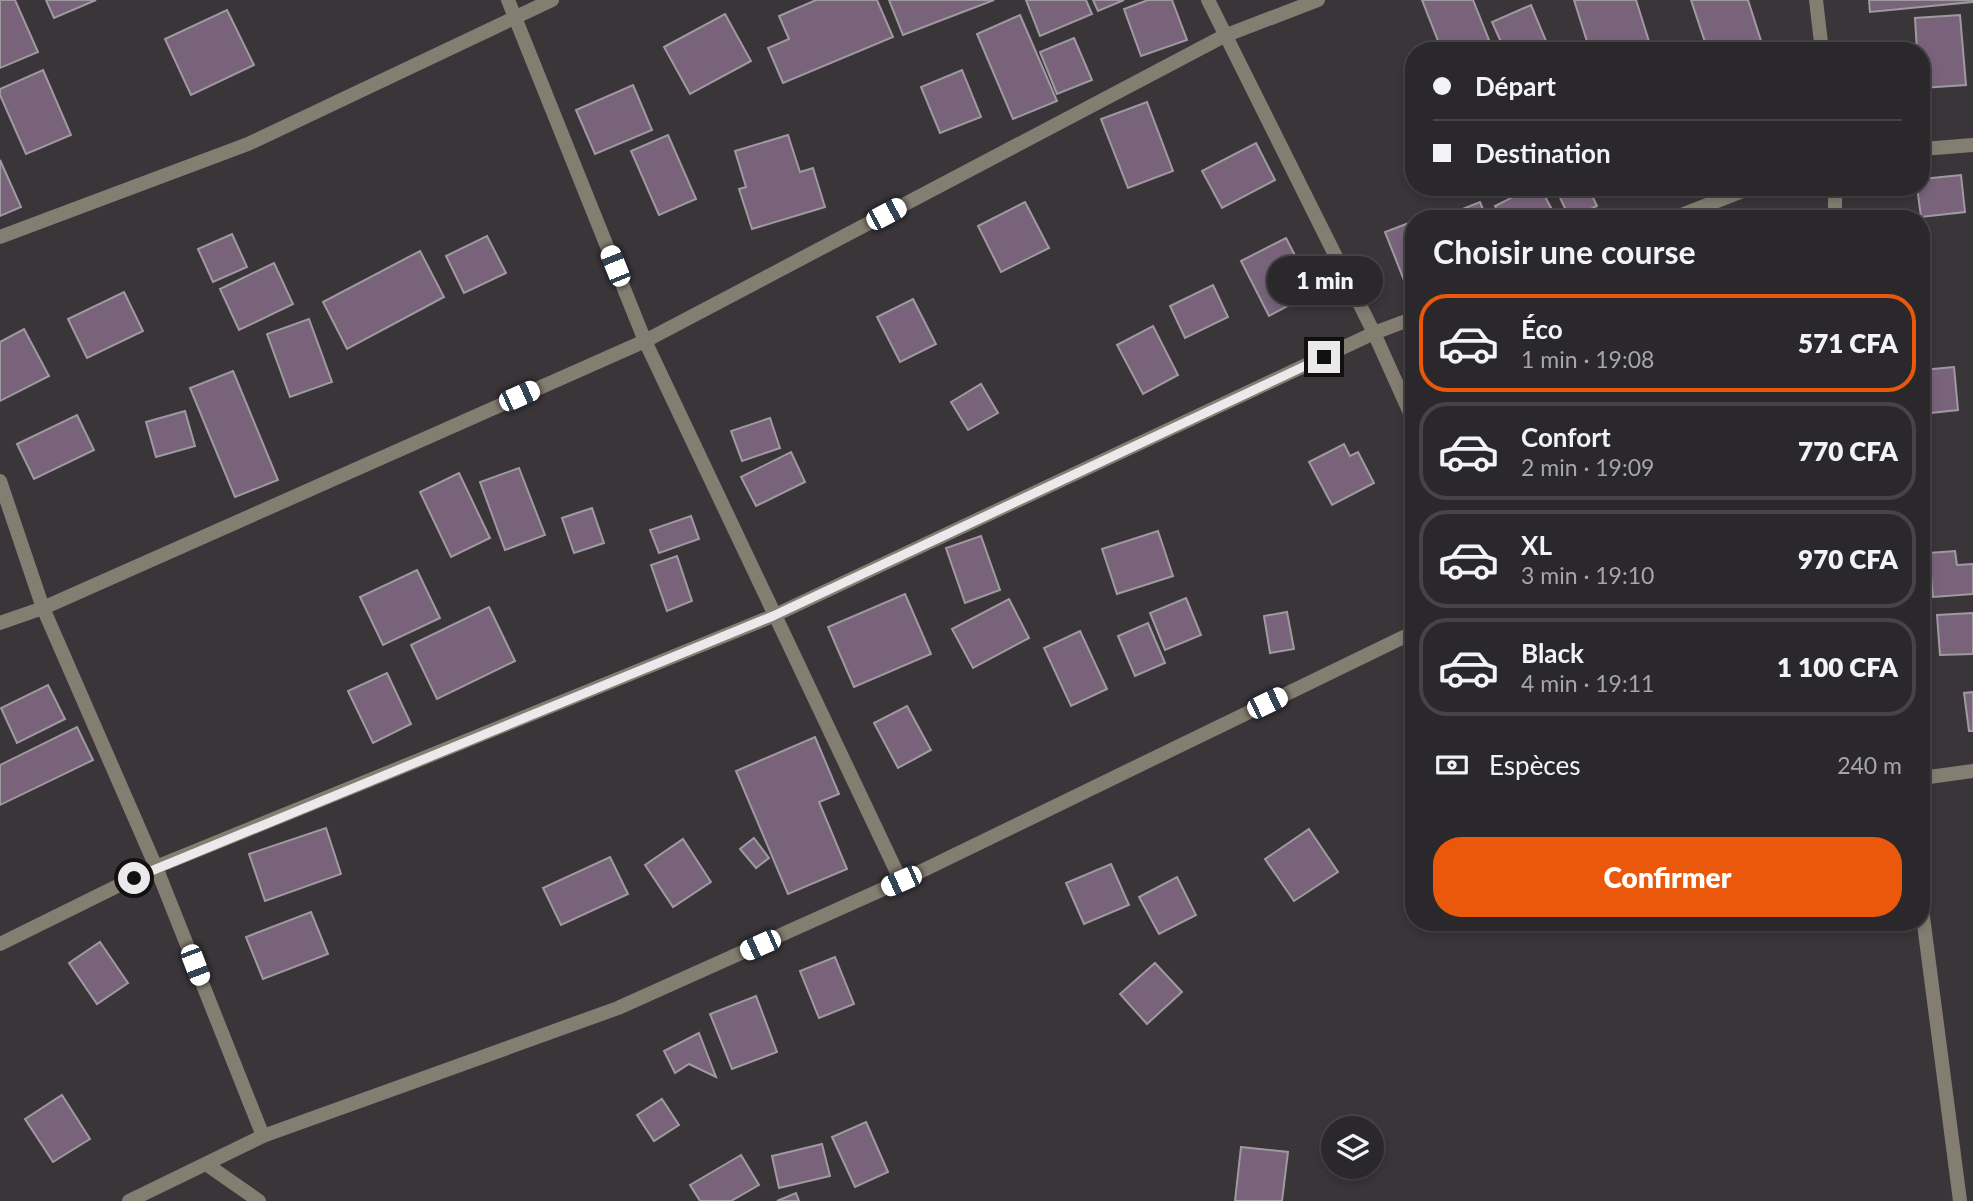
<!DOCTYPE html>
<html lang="fr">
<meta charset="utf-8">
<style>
body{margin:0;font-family:Lato,sans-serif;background:#333033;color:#f1f3f6;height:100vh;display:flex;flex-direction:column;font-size:26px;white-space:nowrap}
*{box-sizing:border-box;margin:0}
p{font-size:23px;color:#a6a6a9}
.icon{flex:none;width:38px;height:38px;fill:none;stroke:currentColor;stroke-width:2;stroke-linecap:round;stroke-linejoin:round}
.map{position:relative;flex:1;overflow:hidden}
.side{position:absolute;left:1405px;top:210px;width:525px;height:721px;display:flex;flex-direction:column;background:#2b282b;border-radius:28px;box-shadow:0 4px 10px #0003,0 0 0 2px #474447}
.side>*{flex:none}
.top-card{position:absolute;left:1405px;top:42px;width:525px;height:154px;border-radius:28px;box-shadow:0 4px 10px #0003,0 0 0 2px #474447;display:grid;align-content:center;height:154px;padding:0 28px;background:#2b282b}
.controls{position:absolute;left:1321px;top:1116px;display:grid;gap:14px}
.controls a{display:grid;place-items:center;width:63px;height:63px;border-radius:50%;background:#2b282b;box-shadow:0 4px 10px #0003,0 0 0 2px #474447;font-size:35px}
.end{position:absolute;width:32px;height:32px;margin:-16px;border:9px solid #ece9ec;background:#111;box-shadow:0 0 0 4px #111}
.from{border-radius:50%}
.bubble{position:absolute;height:49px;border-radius:24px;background:#2b282b;box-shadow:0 4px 10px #0003,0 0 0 2px #474447;font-size:23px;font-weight:800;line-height:49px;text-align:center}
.car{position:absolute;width:21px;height:42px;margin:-21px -10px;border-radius:9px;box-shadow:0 0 5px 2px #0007;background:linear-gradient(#fff 24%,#345 0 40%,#fff 0 76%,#345 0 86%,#fff 0)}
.top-card b{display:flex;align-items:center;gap:24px;height:66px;font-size:26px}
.top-card b+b{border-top:2px solid #474447}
.top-card i{width:18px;height:18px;background:#f1f3f6}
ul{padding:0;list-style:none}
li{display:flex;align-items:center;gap:21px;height:98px;margin:0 14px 10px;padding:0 14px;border:4px solid #474447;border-radius:28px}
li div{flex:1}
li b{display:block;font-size:26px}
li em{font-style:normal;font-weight:800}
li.selected{border-color:#ea580c}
li>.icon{width:63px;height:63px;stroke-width:1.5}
h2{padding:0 28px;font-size:32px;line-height:84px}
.pay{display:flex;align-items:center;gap:18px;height:77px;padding:0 28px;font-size:26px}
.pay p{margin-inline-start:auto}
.action{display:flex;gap:14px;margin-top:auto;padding:14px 28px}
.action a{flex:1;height:80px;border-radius:28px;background:#ea580c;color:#fff;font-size:28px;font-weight:800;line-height:80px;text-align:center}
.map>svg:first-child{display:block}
.building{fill:#78637b;stroke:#9f9aa0;stroke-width:2}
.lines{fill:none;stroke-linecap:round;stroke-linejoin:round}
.minor{stroke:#837e71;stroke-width:14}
.tertiary{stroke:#837e71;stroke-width:14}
.route{stroke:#ece9ec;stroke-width:9}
</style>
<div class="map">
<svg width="1973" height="1201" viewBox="0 0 1973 1201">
<rect width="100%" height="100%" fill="#393539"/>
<g class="building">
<path d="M0 0H15L38 52 0 68Z"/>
<path d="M46 0H96L54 18Z"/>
<path d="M816 0H877L893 37 783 83 768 48 789 39 779 16Z"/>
<path d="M889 0H994L903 35Z"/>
<path d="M1026 0H1086L1092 14 1040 36Z"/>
<path d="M1093 0H1124L1098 11Z"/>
<path d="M1148 0H1172L1187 40 1141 56 1124 9Z"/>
<path d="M1422 0H1473L1489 40 1461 51H1442Z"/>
<path d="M1574 0H1636L1652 51H1590Z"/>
<path d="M1691 0H1748L1762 44 1742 51H1708Z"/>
<path d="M1869 0H1972V2L1870 12Z"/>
<path d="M1531 5 1546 41 1524 51H1505L1492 22Z"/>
<path d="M227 10 254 65 191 95 165 39Z"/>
<path d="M725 14 751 61 690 94 664 47Z"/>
<path d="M1020 15 1057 101 1013 119 977 34Z"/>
<path d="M1960 15 1966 85 1922 88V51H1917L1915 18Z"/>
<path d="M1074 38 1092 80 1057 94 1040 52Z"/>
<path d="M43 70 71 135 26 154 0 95V89Z"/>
<path d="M962 70 981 117 940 133 921 87Z"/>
<path d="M633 85 652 130 595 154 576 110Z"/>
<path d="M1147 102 1173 171 1128 188 1101 119Z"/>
<path d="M668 135 696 199 659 215 631 151Z"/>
<path d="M788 135 800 172 813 168 825 207 752 229 739 189 746 187 735 151Z"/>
<path d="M1256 143 1275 180 1222 208 1202 171Z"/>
<path d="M0 160 21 207 0 216Z"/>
<path d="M1961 175 1965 212 1921 217 1917 187H1922V179Z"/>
<path d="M1533 187H1540L1557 219H1502L1495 206Z"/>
<path d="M1555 187H1588L1597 206 1570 219Z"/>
<path d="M1025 202 1049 248 1001 272 978 226Z"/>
<path d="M1480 202 1487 219 1440 218Z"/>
<path d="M1414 221V291L1409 293 1385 232Z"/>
<path d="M232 234 247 267 213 282 198 249Z"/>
<path d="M487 236 506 273 464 293 446 256Z"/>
<path d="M1286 238 1314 292 1269 316 1241 261Z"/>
<path d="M420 251 444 297 347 349 323 302Z"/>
<path d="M274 263 293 304 239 330 220 289Z"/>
<path d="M1213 285 1228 317 1185 338 1170 306Z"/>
<path d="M124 292 143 331 87 358 68 319Z"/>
<path d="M913 299 936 344 900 362 877 317Z"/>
<path d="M309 319 332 382 290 397 267 334Z"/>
<path d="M1153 326 1178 375 1143 394 1117 345Z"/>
<path d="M24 329 49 376 0 401V342Z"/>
<path d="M1954 367 1958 410 1922 414V370Z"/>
<path d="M233 371 278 480 235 497 190 388Z"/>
<path d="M981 384 998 413 968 430 951 402Z"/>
<path d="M185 411 195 446 156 457 146 422Z"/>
<path d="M77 415 94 450 34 479 17 444Z"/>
<path d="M770 418 780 448 742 461 731 431Z"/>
<path d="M1344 444 1350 456 1358 452 1374 483 1332 505 1309 462Z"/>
<path d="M791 452 805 482 756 506 741 477Z"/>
<path d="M519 468 545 535 505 550 480 482Z"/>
<path d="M459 473 490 538 451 557 420 492Z"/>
<path d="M592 508 604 543 574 553 562 518Z"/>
<path d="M691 516 699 539 659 553 650 530Z"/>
<path d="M1158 531 1173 576 1117 594 1102 549Z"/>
<path d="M981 536 1000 590 965 603 946 548Z"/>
<path d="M1955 551 1957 565 1973 564V594L1933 597 1929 553Z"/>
<path d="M677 556 692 601 667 611 651 565Z"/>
<path d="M417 570 440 618 383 645 360 597Z"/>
<path d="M905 594 931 654 854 687 828 627Z"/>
<path d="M1186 598 1201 635 1165 650 1150 613Z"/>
<path d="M1009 599 1029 638 973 668 952 629Z"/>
<path d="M489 607 515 661 437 699 411 645Z"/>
<path d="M1287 612 1294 649 1270 653 1264 616Z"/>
<path d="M1973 613V654L1940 655 1937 615Z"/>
<path d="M1148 623 1165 663 1135 676 1118 636Z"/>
<path d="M1080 631 1107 689 1071 706 1044 648Z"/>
<path d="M387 673 411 724 373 743 348 691Z"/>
<path d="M48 685 65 719 17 743 1 708Z"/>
<path d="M1973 692V731H1969L1964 693Z"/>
<path d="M907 706 931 750 898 768 874 723Z"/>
<path d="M77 727 93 760 0 805V765Z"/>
<path d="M815 737 839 794 819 802 847 869 788 894 736 771Z"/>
<path d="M326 828 341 874 265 901 249 854Z"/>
<path d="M1309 829 1338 872 1294 901 1265 859Z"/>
<path d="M754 838 769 858 756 868 740 849Z"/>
<path d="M683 839 711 882 673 907 645 865Z"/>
<path d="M610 857 628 894 561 925 543 888Z"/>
<path d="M1111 864 1129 905 1084 924 1066 883Z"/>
<path d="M1177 877 1196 915 1159 934 1139 897Z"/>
<path d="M311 912 328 954 263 979 246 937Z"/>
<path d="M100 942 128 983 97 1004 69 963Z"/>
<path d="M835 957 854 1004 819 1018 800 971Z"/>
<path d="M1155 963 1182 992 1147 1024 1120 994Z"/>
<path d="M756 996 777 1052 732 1069 710 1014Z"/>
<path d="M699 1033 716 1077 689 1064 675 1073 664 1051Z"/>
<path d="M62 1095 90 1139 53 1162 25 1119Z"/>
<path d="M662 1099 679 1125 654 1141 637 1115Z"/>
<path d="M866 1122 888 1172 855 1187 832 1137Z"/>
<path d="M822 1144 830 1176 779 1188 772 1156Z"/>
<path d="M1241 1147 1288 1152 1282 1201H1235Z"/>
<path d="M741 1155 759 1185 731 1201H700L690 1185Z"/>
<path d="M796 1193 799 1201H777Z"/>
</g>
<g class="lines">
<g class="minor">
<path d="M508 0 645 341 901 881"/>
<path d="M1208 0 1374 333 1414 422"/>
<path d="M1922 149 1973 145"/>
<path d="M1671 219 1753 187"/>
<path d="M0 237 248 144 552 0"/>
<path d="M0 481 43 608 156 867 263 1136"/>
<path d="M0 623 43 608 645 341 1224 36 1318 0"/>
<path d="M1922 778 1973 771"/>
<path d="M0 944 156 867 773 616 1374 333 1414 318"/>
<path d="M206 1164 259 1201"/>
<path d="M129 1201 263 1136 618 1008 901 881 1414 632"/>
</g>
<g class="tertiary">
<path d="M1816 0 1822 51"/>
<path d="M1835 187V219"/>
<path d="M1922 909 1960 1201"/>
</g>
</g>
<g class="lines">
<path class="route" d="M134 878 773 616 1324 357"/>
</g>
</svg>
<div class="controls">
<a><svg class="icon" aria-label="layers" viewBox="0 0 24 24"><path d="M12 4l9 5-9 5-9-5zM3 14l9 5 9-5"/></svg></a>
</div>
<i class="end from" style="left:134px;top:878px"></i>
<i class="end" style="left:1324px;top:357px"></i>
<div class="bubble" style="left:1267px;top:256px;width:116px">1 min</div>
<i class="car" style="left:886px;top:214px;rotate:62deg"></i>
<i class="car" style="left:615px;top:266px;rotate:338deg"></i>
<i class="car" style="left:519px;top:396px;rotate:66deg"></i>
<i class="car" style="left:1267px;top:703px;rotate:64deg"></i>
<i class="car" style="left:901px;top:881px;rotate:246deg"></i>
<i class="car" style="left:760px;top:945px;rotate:246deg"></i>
<i class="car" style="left:195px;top:965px;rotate:159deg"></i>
<div class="top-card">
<b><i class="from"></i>Départ</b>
<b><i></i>Destination</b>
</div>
<section class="side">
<h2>Choisir une course</h2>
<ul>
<li class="selected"><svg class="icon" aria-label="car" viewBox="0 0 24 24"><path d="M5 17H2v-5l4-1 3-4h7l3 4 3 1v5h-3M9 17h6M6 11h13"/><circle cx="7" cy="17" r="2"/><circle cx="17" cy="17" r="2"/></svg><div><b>Éco</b><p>1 min · 19:08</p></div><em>571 CFA</em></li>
<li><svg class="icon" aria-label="car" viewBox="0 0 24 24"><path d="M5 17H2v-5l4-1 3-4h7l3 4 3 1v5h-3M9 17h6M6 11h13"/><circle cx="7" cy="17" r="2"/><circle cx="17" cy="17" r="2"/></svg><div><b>Confort</b><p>2 min · 19:09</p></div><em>770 CFA</em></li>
<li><svg class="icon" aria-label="car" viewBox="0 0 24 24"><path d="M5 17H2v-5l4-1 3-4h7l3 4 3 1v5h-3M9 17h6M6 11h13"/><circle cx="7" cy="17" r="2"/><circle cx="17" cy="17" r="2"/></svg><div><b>XL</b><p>3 min · 19:10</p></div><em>970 CFA</em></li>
<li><svg class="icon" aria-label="car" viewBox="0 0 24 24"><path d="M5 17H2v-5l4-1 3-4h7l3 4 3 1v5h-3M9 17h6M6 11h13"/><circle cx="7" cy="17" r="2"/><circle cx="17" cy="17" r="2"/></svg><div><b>Black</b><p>4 min · 19:11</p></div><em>1 100 CFA</em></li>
</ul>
<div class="pay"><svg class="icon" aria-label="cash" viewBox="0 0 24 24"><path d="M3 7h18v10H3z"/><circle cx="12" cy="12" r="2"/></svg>Espèces<p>240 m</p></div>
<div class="action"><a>Confirmer</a></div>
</section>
</div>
